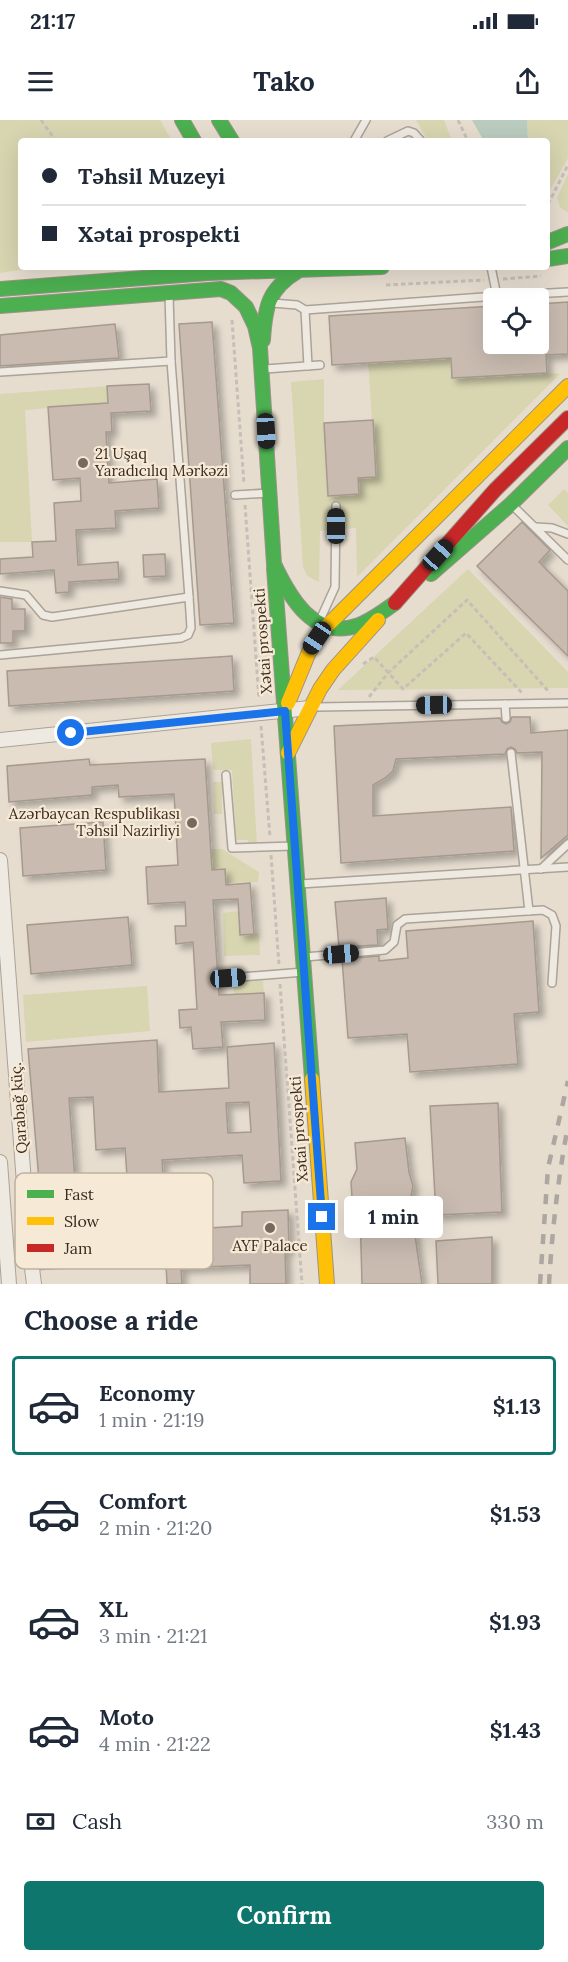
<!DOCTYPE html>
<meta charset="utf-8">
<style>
body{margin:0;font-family:Lora,serif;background:#f6f6f7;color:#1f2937;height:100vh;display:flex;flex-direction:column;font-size:22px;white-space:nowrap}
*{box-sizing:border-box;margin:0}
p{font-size:20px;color:#747a83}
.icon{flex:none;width:33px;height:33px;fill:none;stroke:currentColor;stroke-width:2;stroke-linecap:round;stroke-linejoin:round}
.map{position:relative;height:1164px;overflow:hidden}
.drawer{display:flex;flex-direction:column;background:#fff;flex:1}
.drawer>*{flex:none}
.banner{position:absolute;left:18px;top:18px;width:532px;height:132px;border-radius:6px;box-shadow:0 6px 24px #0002;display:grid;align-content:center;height:132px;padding:0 24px;background:#fff}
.fabs{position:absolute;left:483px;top:168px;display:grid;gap:12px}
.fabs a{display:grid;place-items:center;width:66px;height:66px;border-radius:6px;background:#fff;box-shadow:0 6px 24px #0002;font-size:30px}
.end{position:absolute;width:27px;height:27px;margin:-14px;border:8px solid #1a73e8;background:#fff;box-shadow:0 0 0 3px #fff}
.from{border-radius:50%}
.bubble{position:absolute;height:42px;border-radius:6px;background:#fff;box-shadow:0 6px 24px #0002;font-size:20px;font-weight:700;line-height:42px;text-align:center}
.car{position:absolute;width:18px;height:36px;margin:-18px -9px;border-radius:8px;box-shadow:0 0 4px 2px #0007;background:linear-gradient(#222 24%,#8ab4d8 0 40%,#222 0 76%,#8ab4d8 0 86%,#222 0)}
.banner b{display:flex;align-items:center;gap:21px;height:57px;font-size:22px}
.banner b+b{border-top:2px solid #e0e1e3}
.banner i{width:15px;height:15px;background:#1f2937}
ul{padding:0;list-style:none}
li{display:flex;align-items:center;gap:18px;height:99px;margin:0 12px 9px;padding:0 12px;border:3px solid transparent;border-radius:6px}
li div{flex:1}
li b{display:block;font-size:22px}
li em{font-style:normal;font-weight:700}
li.on{border-color:#0f766e}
li>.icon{width:54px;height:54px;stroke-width:1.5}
h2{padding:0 24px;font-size:27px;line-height:72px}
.pay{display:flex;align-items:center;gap:15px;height:66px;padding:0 24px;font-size:22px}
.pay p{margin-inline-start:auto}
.action{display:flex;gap:12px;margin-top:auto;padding:12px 24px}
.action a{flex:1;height:69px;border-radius:6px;background:#0f766e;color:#fff;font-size:24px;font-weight:700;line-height:69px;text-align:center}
.status{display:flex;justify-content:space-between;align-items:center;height:42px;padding:0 30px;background:#fff;direction:ltr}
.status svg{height:16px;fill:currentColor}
header{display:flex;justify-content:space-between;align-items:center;height:78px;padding:0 24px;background:#fff;font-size:27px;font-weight:700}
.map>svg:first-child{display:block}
.green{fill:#d8d5b1}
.water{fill:#bacbbf}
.building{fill:#c9bbb0;stroke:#a6998e;stroke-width:1.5;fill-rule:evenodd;filter:url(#shadow)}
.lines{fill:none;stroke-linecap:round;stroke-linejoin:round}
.lane-casing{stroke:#aba298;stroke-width:10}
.street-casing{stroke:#aba298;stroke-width:16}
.fast-casing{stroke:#9b9288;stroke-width:16}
.slow-casing{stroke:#9b9288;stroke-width:16}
.jam-casing{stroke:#9b9288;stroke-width:16}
.path{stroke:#c7bfb7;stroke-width:3;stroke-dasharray:4.5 3;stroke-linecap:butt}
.lane{stroke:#eee9e1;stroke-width:7}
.street{stroke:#eee9e1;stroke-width:14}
.fast{stroke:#4caf50;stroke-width:14}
.slow{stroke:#ffc107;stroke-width:14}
.jam{stroke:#c62828;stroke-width:14}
.rail{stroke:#ada7a1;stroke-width:4.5;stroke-dasharray:10 10;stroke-linecap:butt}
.route{stroke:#1a73e8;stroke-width:8}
.poi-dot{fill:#77695d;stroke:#f6ead6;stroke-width:2}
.labels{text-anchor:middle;stroke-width:4.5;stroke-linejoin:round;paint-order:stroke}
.poi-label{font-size:15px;fill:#3b2a1f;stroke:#f6ead6;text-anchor:start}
.street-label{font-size:15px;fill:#3b2a1f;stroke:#f6ead6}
.key{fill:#f6ead6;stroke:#beb09f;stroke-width:1.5}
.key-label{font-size:16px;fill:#3b2a1f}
</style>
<div class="status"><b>21:17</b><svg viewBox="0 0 49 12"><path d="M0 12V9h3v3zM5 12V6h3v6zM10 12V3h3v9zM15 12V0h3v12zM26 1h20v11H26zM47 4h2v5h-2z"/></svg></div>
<header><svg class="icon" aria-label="menu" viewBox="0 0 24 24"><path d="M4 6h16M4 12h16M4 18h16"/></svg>Tako<svg class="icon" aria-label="share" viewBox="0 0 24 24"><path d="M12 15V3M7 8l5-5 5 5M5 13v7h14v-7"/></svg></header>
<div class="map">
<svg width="568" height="1164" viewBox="0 0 568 1164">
<defs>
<filter id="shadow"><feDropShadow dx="5" dy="5" stdDeviation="3" flood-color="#0004"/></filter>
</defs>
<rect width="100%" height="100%" fill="#e6ddcf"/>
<g class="green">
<path d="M0 0H160L172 21H21V147H38L0 153Z"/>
<path d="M416 0H444L452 21H428Z"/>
<path d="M527 0H568V38L548 74V21H528Z"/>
<path d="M568 54V93L560 87 557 78Z"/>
<path d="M451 238 452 258 547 253 560 254 357 457 356 408 320 411 319 462 307 456 303 447 291 262 324 259V303L328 376 359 374 358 358 376 357 368 242Z"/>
<path d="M107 266 108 283 25 290 32 422H0V274Z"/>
<path d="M564 369 568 373V406L548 385Z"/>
<path d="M468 449 568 552V568L338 570Z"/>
<path d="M251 619 257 726 249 725 248 720H236L232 650H213L211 623Z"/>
<path d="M213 662H222V694H214Z"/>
<path d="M210 729H222L259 752 258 762 225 763 204 751Z"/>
<path d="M238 791 240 815 259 813 260 835 224 836 223 793Z"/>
<path d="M233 861H263L264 873 234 874Z"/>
<path d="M147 866 150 911 26 922 23 875Z"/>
</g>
<path class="water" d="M472 0H527L528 21H484Z"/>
<g class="building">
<path d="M568 182V234L546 235 547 253 452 258 451 238 332 245 329 196 494 186V224H538V184Z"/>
<path d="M212 202 234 503 200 505 179 204Z"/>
<path d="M115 204 119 238 0 246V215Z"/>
<path d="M149 264 151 291 111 293 112 312H106L109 363 157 359 159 388 115 391 116 408 76 410 78 445 118 442 119 459 69 462V472L56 473 54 450 0 454V439L33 437 32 422 56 421 54 383 81 381 80 358 53 360 48 287 108 283 107 266Z"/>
<path d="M373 300 376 357 358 358 359 374 328 376 324 303Z"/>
<path d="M522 402 550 430 539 442 568 471V536L477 446Z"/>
<path d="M165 434 166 456 144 457 143 435Z"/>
<path d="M0 477 12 479V489H25V511H13V523H0Z"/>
<path d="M232 536 234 571 9 586 7 551Z"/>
<path d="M512 597H530L531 613 568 610V715L541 738 542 632 517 633 515 629 511 627 507 629 505 634 396 639 393 651 385 658 373 665V696L511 687 514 731 341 743 334 606 500 598 502 602 506 604 510 602Z"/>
<path d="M89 639 90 645 205 639 212 750 225 749 226 765 250 763 254 814 240 815 238 779 213 780 219 875 264 873 265 900 221 902 223 927 193 929 191 907 180 908 179 890 197 889 193 822 176 824 175 806H186L185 782 148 784 146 747 178 745 174 674 119 677 118 665 92 667V675L9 682 7 646Z"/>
<path d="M103 702 106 750 23 756 20 708Z"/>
<path d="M386 778 388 809 377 810 378 825 339 827 335 782Z"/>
<path d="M128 797 132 845 31 854 27 805Z"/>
<path d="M533 801 539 892 514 894 518 944 410 952 407 914 348 918 342 839 379 836V841L408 838 406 811Z"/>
<path d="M157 920 159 972 229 968 227 927 274 923 281 1061 244 1063 242 1035 162 1040 165 1083 183 1082 185 1119 210 1118 209 1108 242 1106V1092L288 1090 289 1130H285L286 1164H250V1145L181 1148 182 1164H167L165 1123 45 1132 28 929ZM93 977 96 1030 125 1028 130 1098 78 1102 69 978ZM249 982 251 1012 228 1013 226 983Z"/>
<path d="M498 983 502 1092 436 1095 430 986Z"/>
<path d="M405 1018 409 1052 413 1066 410 1081 422 1164H362L360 1090 352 1077 351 1062 357 1049 355 1023Z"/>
<path d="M492 1117V1164H438L436 1121Z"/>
</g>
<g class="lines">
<g class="lane-casing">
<g id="lane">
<path d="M354 21 366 0"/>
<path d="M387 21 408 11 414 13 421 21"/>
<path d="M491 147 497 176 568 172"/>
<path d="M272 183 297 185 305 190 308 246"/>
<path d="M305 190 497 176"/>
<path d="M171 241 189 477"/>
<path d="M265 249 320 245"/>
<path d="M0 252 171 241 169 175"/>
<path d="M235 375 269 373"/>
<path d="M512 385 568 440"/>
<path d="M536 407 552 408 568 414"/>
<path d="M0 471 26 475 43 495 52 497 189 477 191 508 188 515 181 518 0 535"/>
<path d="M320 500 335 467 336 386"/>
<path d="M505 584 506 598"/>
<path d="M316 587 568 583"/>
<path d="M511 633 529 791"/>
<path d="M226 655 232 728 294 726"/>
<path d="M541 749 568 724"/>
<path d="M300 764 568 747"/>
<path d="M305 837 385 830 394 822 397 805 405 799 543 790 552 795 556 806 552 863"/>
<path d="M228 858 304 852"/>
<path d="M32 1146 156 1137"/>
</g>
</g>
<g class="street-casing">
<g id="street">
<path d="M0 620 310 588"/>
<path d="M0 740 28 1117 34 1164"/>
<path d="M0 1042 9 1164"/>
</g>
</g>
<g class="fast-casing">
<g id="fast">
<path d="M182 0 194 21"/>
<path d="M219 0 232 21"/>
<path d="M548 122 568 114"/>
<path d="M548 139 568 136"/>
<path d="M0 169 208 153 382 147"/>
<path d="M0 186 221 169 231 173 246 187 255 206 260 228 274 444C290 478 314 521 359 505 372 500 384 491 395 483"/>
<path d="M263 220C265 187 268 169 298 151"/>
<path d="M274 448 312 959"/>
<path d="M431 454 511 384 568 328"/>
</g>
</g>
<g class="slow-casing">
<g id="slow">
<path d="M288 583 309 532 327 506 568 266"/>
<path d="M288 633 320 569 333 550 378 500"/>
<path d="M312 959 327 1164"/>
</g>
</g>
<g class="jam-casing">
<path id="jam" d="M395 483 495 370 568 298"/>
</g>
<g class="path">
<path d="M41 0 56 21"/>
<path d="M458 0 468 21"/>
<path d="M548 84 568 45"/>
<path d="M503 159 541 156"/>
<path d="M386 165 484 160"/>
<path d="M232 200 244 364"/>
<path d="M245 385 259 579"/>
<path d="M363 544 374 537 403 569 466 513 523 574"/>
<path d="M369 577 388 553 467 480 550 573"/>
<path d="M261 606 270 717"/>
<path d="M271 735 279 845"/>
<path d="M280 864 302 1164"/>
</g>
<use href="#lane" class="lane"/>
<use href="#street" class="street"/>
<use href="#fast" class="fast"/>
<use href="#slow" class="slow"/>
<use href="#jam" class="jam"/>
<g class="rail">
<path d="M540 1164 548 1048 568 961"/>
<path d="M549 1164C552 1111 558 1058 568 1006"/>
</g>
</g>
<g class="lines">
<path class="route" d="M71 613 285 591 322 1097"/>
</g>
<g class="poi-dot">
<circle cx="83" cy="343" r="6"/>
<circle cx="192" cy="703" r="6"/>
<circle cx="270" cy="1108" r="6"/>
</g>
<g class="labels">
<g class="poi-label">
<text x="95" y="339">21 Uşaq<tspan x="95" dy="17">Yaradıcılıq Mərkəzi</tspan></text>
<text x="180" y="699" text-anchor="end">Azərbaycan Respublikası<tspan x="180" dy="17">Təhsil Nazirliyi</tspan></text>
<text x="270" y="1131" text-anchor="middle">AYF Palace</text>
</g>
<g class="street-label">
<text transform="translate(263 521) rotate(-94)" y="5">Xətai prospekti</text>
<text transform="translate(19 988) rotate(-94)" y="5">Qarabağ küç.</text>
<text transform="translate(299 1009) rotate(-94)" y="5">Xətai prospekti</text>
</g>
</g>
<rect x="15" y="1053" width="198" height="96" rx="9" class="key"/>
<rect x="27" y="1070" width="27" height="8" fill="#4caf50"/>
<rect x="27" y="1097" width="27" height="8" fill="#ffc107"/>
<rect x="27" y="1124" width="27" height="8" fill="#c62828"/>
<g class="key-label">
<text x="64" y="1080">Fast</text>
<text x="64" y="1107">Slow</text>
<text x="64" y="1134">Jam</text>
</g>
</svg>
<div class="fabs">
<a><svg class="icon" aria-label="locate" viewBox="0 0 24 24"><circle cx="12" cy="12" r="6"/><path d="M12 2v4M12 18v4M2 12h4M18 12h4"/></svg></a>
</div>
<i class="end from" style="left:71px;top:613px"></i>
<i class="end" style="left:322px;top:1097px"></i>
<div class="bubble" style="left:344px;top:1076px;width:99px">1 min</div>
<i class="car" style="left:266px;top:311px;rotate:177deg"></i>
<i class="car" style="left:336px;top:406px;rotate:0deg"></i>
<i class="car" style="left:438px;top:435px;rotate:42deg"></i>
<i class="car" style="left:317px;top:518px;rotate:214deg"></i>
<i class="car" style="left:434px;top:585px;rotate:269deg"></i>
<i class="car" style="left:341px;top:834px;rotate:85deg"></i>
<i class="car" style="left:228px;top:858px;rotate:86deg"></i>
<div class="banner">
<b><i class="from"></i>Təhsil Muzeyi</b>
<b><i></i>Xətai prospekti</b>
</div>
</div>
<section class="drawer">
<h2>Choose a ride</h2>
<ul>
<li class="on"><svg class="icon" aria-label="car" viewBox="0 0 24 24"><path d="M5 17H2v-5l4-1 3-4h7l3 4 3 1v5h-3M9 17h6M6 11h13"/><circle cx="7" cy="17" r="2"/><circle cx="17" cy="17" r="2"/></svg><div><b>Economy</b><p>1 min · 21:19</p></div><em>$1.13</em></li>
<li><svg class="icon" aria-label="car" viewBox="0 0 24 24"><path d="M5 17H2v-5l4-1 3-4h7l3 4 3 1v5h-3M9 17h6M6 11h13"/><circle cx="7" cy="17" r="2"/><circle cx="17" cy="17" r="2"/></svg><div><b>Comfort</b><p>2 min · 21:20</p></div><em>$1.53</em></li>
<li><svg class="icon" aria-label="car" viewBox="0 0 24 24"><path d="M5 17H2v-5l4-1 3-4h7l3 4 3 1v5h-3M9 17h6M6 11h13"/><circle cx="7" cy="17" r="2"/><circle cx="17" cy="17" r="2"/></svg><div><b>XL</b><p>3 min · 21:21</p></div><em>$1.93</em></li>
<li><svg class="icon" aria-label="car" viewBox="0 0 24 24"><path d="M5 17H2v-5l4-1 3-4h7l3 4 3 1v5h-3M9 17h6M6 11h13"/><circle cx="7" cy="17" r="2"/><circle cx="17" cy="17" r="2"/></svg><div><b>Moto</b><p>4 min · 21:22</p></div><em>$1.43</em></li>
</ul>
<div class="pay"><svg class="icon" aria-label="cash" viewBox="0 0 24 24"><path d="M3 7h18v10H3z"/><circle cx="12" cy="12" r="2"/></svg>Cash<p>330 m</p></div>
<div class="action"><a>Confirm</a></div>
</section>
